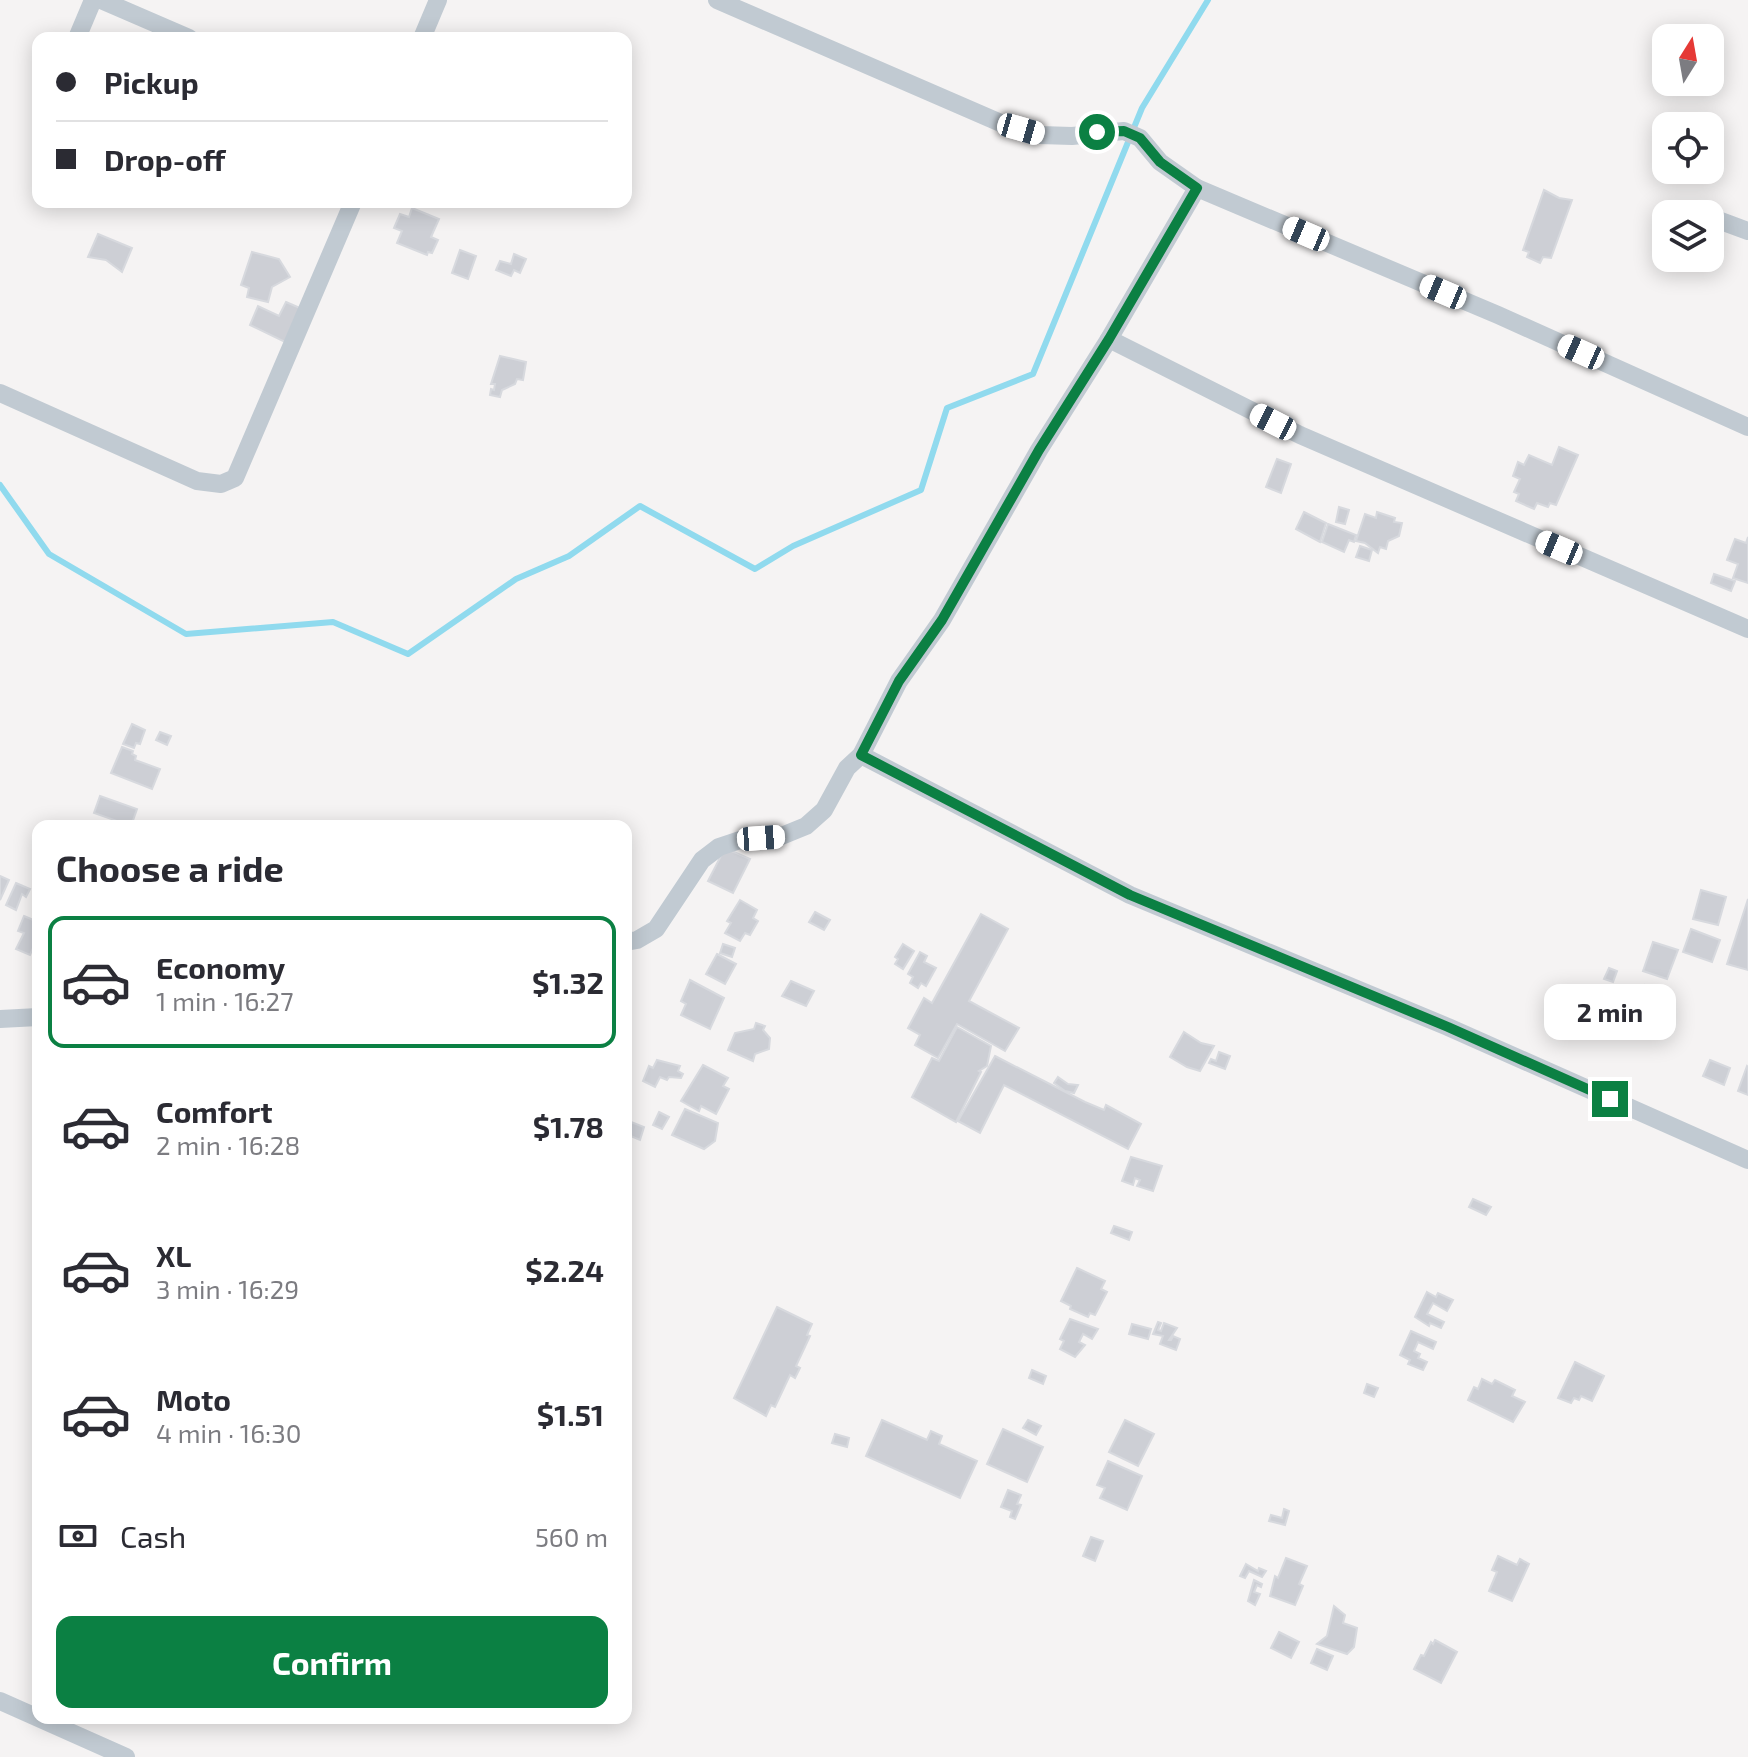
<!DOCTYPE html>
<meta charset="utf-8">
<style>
body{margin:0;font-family:"Exo 2",sans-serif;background:#f2f2f3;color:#2b2b33;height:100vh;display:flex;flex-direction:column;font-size:30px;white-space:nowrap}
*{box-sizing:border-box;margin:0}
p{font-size:26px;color:#7c7c81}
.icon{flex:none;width:44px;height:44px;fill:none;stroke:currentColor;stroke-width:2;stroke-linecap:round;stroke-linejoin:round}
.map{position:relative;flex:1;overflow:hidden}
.details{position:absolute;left:32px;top:820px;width:600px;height:904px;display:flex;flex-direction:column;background:#fff;border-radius:16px;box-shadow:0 4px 20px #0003}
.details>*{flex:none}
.hud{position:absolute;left:32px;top:32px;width:600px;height:176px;border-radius:16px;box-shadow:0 4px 20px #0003;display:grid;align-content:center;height:176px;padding:0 24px;background:#fff}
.needle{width:52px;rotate:11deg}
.tools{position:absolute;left:1652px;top:24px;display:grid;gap:16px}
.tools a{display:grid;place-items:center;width:72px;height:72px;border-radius:16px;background:#fff;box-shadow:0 4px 20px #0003;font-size:40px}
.end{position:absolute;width:36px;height:36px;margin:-18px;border:10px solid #0b8043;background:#fff;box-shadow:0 0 0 4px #fff}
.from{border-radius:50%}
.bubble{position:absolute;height:56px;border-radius:16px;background:#fff;box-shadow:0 4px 20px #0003;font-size:26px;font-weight:700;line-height:56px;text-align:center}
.car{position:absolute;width:24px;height:48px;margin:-24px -12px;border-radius:10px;box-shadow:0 0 6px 2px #0007;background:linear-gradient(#fff 24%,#345 0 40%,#fff 0 76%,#345 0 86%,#fff 0)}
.hud b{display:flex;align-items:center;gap:28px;height:76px;font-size:30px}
.hud b+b{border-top:2px solid #e1e1e2}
.hud i{width:20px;height:20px;background:#2b2b33}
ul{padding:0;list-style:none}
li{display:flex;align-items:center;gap:24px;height:132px;margin:0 16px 12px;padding:0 8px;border:4px solid transparent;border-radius:16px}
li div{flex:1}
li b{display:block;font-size:30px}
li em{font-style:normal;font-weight:700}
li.current{border-color:#0b8043}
li>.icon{width:72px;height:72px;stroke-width:1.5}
h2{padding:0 24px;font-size:36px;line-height:96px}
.pay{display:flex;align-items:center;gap:20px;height:88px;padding:0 24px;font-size:30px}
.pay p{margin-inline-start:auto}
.cta{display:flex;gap:16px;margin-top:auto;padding:16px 24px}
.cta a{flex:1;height:92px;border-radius:16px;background:#0b8043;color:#fff;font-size:32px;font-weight:700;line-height:92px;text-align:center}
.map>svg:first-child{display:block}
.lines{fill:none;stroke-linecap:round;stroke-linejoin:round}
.stream{stroke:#90daee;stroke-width:6}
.building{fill:#cdcfd5;stroke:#d7d9de;stroke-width:2}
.street{stroke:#c1cad2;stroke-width:18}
.route{stroke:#0b8043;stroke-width:10}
</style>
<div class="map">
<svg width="1748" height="1757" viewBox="0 0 1748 1757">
<rect width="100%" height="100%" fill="#f5f3f3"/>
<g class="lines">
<path class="stream" d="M0 485 49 554 186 634 333 622 408 654 516 579 569 556 640 506 755 569 793 546 921 490 947 408 1033 374 1142 108 1208 0"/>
</g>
<g class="building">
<path d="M1544 190 1559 198 1572 200 1551 258 1543 257 1540 263 1527 257 1529 252 1523 250Z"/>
<path d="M412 208 439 219 431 237 438 240 432 253 428 252 427 255 397 243 402 231 394 228 400 214 409 217Z"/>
<path d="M98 234 132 248 122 272 106 260 88 257Z"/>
<path d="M460 250 476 256 468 279 452 273Z"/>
<path d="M252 252 279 259 290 277 272 287 268 302 247 297 249 288 241 285Z"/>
<path d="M514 254 526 259 520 273 514 270 511 276 496 270 500 261 511 264Z"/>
<path d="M286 302 300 308 285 342 250 325 258 306 279 316Z"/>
<path d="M500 356 526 362 523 380 517 379 515 384 502 390 500 397 490 395 491 389 494 390 495 384H491Z"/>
<path d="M1559 447 1578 455 1556 505 1550 503 1548 507 1537 503 1534 509 1516 501 1519 494 1514 492 1520 479 1513 476 1518 462 1524 465 1529 455 1552 465Z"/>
<path d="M1277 459 1291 464 1281 493 1266 487Z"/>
<path d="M1339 507 1349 510 1345 524 1336 522Z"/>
<path d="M1304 512 1326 523 1320 542 1296 529Z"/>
<path d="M1377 512 1395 518 1394 522 1402 523 1399 536 1388 541 1386 549 1380 547 1378 553 1365 543 1356 541 1365 514 1376 518Z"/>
<path d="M1328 524 1356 535 1354 542 1349 540 1344 552 1322 542Z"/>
<path d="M1748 537V583L1733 578 1738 564 1727 560 1735 539 1746 543Z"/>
<path d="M1360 546 1372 550 1369 561 1356 557Z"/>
<path d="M1714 574 1735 581 1731 591 1711 583Z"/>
<path d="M132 724 145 730 140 744 136 743 134 748 123 744Z"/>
<path d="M160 732 171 736 167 745 156 740Z"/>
<path d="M122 747 133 751 132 754 136 756 135 760 160 769 152 789 111 773Z"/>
<path d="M100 796 137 809 131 826 94 813Z"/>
<path d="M725 848 750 859 733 893 708 881Z"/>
<path d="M0 876 9 880 0 900Z"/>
<path d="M16 883 30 889 26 897 22 894 16 910 6 905Z"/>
<path d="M1701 890 1726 897 1718 925 1693 919Z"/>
<path d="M1748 899V970L1727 964Z"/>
<path d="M740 900 757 910 753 918 758 921 750 935 745 933 740 941 725 933 731 923 727 921Z"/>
<path d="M815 912 830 920 824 930 809 922Z"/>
<path d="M981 914 1008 929 969 1001 1019 1028 1005 1051 957 1024 938 1058 915 1045 920 1035 908 1028 924 998 932 1003Z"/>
<path d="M24 916 38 922V937L30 955 16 949 24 933 18 931Z"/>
<path d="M1691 929 1720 940 1712 962 1683 952Z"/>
<path d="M1653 942 1678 950 1667 979 1643 971Z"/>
<path d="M723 944 735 948 732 957 720 953Z"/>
<path d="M903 944 914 951 903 969 895 964 898 959 895 957Z"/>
<path d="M920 952 927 956 924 962 936 968 926 986 921 983 918 988 910 983 913 977 908 974Z"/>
<path d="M717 954 736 964 725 984 706 974Z"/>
<path d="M1609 968 1617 971 1613 982 1604 979Z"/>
<path d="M690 980 724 998 710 1029 681 1015 686 1004 681 1001Z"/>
<path d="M791 981 814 991 806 1006 782 996Z"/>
<path d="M1645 985 1660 992 1656 1000 1641 993Z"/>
<path d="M1614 988 1643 998 1642 1001 1649 1004 1647 1009 1651 1010 1643 1028 1638 1025 1635 1032 1623 1026 1620 1033 1601 1024Z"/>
<path d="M756 1023 765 1026 763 1030 770 1038 769 1049 755 1054 753 1061 728 1050 735 1033 754 1029Z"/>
<path d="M957 1027 991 1046 987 1066 979 1071 981 1072 956 1122 912 1097 932 1058 939 1061Z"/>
<path d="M1184 1032 1201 1043 1214 1046 1200 1071 1187 1067 1170 1057Z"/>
<path d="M1219 1052 1230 1056 1225 1069 1209 1063 1211 1059 1216 1061Z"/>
<path d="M995 1056 1085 1102 1104 1110 1106 1105 1141 1124 1128 1149 1004 1085 980 1133 958 1121Z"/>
<path d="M657 1060 680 1066 678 1071 683 1074 681 1078 669 1077 667 1080 660 1077 655 1087 643 1081 649 1066 653 1068Z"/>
<path d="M1710 1060 1730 1068 1724 1085 1703 1076Z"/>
<path d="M703 1065 728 1078 723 1086 729 1089 716 1114 701 1106 699 1111 681 1101Z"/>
<path d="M1747 1066 1748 1067V1095L1738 1091Z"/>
<path d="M1058 1077 1068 1084 1078 1085 1074 1093 1065 1091 1054 1083Z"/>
<path d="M685 1109 718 1123 715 1141 704 1149 672 1135Z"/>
<path d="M659 1112 669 1117 662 1129 653 1125Z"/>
<path d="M626 1120 644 1127 640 1140 626 1134Z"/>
<path d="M1131 1157 1162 1166 1153 1191 1137 1186 1140 1180 1135 1178 1133 1185 1122 1181Z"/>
<path d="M1473 1199 1491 1207 1486 1215 1469 1207Z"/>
<path d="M1114 1226 1132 1232 1129 1240 1111 1233Z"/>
<path d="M1077 1268 1105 1281 1101 1289 1107 1292 1095 1315 1090 1313 1088 1317 1070 1309 1071 1306 1061 1301Z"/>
<path d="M1427 1292 1436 1297 1438 1293 1453 1300 1447 1311 1433 1303 1427 1314 1444 1322 1441 1328 1430 1323 1429 1326 1415 1317Z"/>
<path d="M777 1307 812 1324 807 1335 810 1336 796 1366 800 1368 795 1378 790 1375 775 1407 771 1405 766 1416 734 1398Z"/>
<path d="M1070 1319 1098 1329 1092 1339 1083 1334 1079 1342 1085 1345 1075 1357 1060 1349 1064 1341 1060 1339Z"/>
<path d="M1158 1322 1161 1323 1158 1330 1161 1331 1164 1323 1177 1328 1169 1340H1171L1173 1336 1180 1339 1176 1350 1160 1344 1163 1336 1153 1334Z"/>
<path d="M1132 1324 1151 1329 1148 1339 1129 1334Z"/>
<path d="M1411 1331 1436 1342 1433 1349 1418 1342 1414 1351 1420 1354 1418 1358 1427 1362 1423 1370 1408 1364 1410 1360 1400 1355Z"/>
<path d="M1575 1362 1604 1376 1592 1401 1581 1396 1579 1400 1574 1398 1571 1403 1558 1398Z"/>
<path d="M1032 1370 1046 1376 1043 1384 1029 1378Z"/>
<path d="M1482 1379 1492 1384 1495 1380 1515 1390 1512 1396 1525 1402 1513 1422 1468 1400 1474 1387 1478 1389Z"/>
<path d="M1367 1384 1378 1388 1374 1397 1364 1393Z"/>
<path d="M882 1420 927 1440 931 1431 942 1436 939 1444 977 1461 960 1498 866 1456Z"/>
<path d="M1028 1420 1041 1426 1036 1435 1023 1428Z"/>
<path d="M1125 1420 1154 1434 1138 1466 1109 1452Z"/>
<path d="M1003 1429 1043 1447 1027 1482 987 1464Z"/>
<path d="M835 1434 849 1438 847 1447 832 1443Z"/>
<path d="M1108 1461 1142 1476 1127 1510 1100 1498 1105 1488 1097 1485Z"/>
<path d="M1008 1490 1021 1495 1017 1504 1021 1505 1015 1519 1010 1517 1012 1511 1001 1507Z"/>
<path d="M1284 1509 1289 1511 1285 1525 1269 1521 1271 1515 1282 1518Z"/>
<path d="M1091 1537 1103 1541 1095 1561 1083 1556Z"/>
<path d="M1498 1556 1517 1565 1520 1559 1529 1564 1512 1601 1489 1591 1497 1572 1492 1570Z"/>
<path d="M1286 1558 1307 1566 1299 1584 1303 1586 1295 1605 1270 1596 1275 1576 1278 1578Z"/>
<path d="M1246 1564 1258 1571 1259 1568 1266 1571 1262 1577 1249 1571 1245 1578 1240 1576Z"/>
<path d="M1254 1580 1262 1584 1261 1587 1257 1585 1254 1592 1260 1594 1255 1605 1248 1601Z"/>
<path d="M1334 1606 1345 1615 1343 1623 1357 1628 1354 1647 1347 1654 1317 1644 1327 1636Z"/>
<path d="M1279 1632 1299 1642 1291 1658 1271 1648Z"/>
<path d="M1435 1640 1457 1652 1441 1683 1414 1669 1421 1655 1424 1656 1431 1642 1433 1644Z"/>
<path d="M1317 1649 1333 1656 1327 1670 1311 1663Z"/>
</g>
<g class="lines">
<g class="street">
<path d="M101 0 189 38"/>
<path d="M717 0 1003 124 1040 135 1072 136 1124 131 1140 138 1160 162 1197 188 1498 315 1748 427"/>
<path d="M77 38 93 0"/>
<path d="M422 38 438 0"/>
<path d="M1710 217 1748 231"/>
<path d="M1109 339 1300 435 1748 629"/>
<path d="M0 393 197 481 221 484 235 478 353 202"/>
<path d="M861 755 1130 895 1448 1027 1748 1160"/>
<path d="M626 942 637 940 656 929 702 860 719 847 743 839 779 837 806 826 824 810 847 768 861 755 899 681 942 620 1039 450 1109 339 1197 188"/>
<path d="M0 1019 38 1017"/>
<path d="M0 1701 126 1757"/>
</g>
</g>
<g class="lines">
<path class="route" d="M1097 132 1124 131 1140 138 1160 162 1197 188 1109 339 1039 450 942 620 899 681 861 755 1130 895 1448 1027 1610 1099"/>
</g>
</svg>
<div class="tools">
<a><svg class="needle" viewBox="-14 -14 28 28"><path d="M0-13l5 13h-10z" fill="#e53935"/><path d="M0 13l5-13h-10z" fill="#7c7c81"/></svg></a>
<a><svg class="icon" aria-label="locate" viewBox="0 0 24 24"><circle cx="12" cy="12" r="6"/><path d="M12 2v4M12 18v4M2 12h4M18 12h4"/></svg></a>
<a><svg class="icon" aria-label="layers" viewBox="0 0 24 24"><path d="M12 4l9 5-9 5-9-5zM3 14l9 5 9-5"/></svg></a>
</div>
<i class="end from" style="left:1097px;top:132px"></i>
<i class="end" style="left:1610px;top:1099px"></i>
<div class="bubble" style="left:1544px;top:984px;width:132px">2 min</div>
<i class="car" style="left:1021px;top:129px;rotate:106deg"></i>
<i class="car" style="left:1306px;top:234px;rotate:293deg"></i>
<i class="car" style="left:1443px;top:292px;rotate:293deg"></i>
<i class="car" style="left:1581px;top:352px;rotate:294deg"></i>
<i class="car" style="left:1273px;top:422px;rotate:297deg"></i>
<i class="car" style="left:1559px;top:548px;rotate:293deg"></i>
<i class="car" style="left:761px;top:838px;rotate:86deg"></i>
<div class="hud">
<b><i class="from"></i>Pickup</b>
<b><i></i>Drop-off</b>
</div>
<section class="details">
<h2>Choose a ride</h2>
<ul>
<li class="current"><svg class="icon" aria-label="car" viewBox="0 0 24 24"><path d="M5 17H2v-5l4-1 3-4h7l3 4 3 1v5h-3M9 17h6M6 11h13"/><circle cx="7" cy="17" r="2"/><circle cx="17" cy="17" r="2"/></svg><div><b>Economy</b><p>1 min · 16:27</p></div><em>$1.32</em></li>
<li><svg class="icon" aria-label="car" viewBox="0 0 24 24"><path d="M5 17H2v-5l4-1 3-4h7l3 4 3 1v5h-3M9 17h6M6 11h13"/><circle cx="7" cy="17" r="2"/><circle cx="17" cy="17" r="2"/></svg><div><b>Comfort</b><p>2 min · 16:28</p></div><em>$1.78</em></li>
<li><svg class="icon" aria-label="car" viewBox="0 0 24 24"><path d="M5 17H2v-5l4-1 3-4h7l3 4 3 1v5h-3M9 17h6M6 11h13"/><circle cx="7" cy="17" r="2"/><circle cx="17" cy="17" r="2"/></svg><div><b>XL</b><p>3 min · 16:29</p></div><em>$2.24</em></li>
<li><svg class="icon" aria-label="car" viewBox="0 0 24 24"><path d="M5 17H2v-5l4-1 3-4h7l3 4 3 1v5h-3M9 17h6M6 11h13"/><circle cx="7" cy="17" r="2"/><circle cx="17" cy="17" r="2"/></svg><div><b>Moto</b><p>4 min · 16:30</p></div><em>$1.51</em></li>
</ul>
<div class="pay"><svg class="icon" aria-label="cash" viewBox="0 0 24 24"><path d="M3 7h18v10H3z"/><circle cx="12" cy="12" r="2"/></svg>Cash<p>560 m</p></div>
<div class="cta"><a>Confirm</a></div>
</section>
</div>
